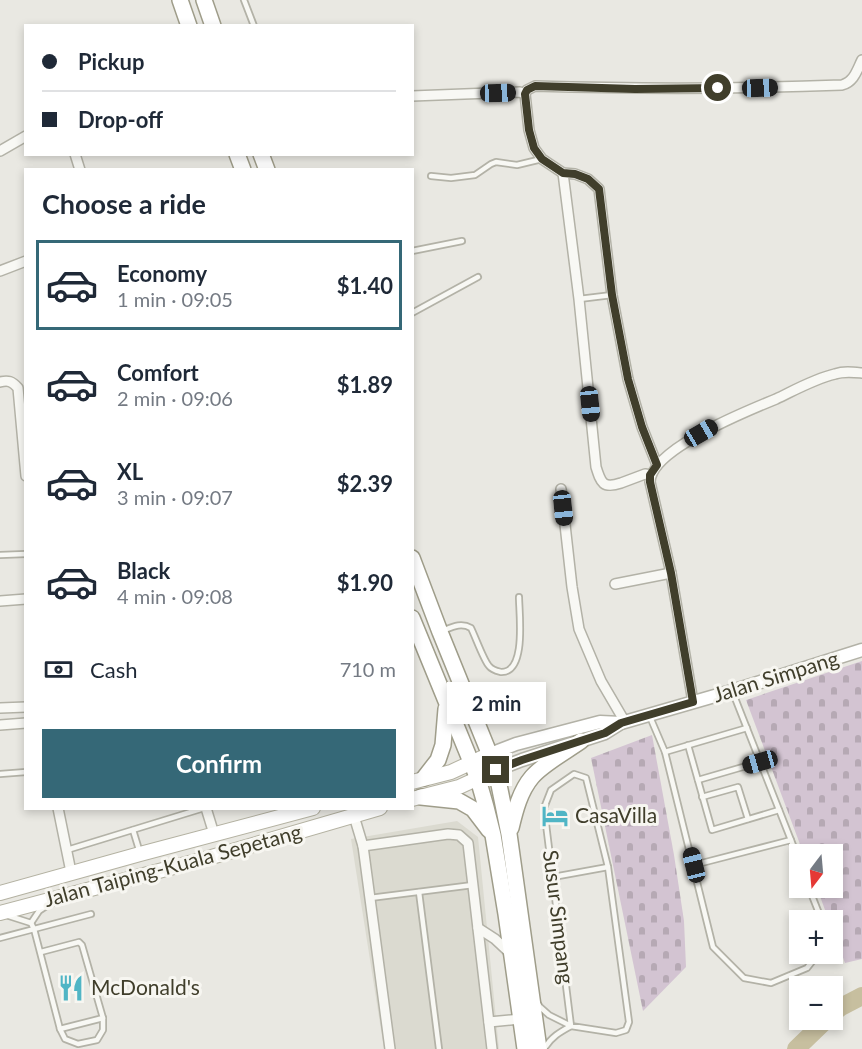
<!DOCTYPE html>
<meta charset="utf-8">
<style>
body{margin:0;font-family:Lato,sans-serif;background:#f2f2f3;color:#1f2937;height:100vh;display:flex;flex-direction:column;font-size:22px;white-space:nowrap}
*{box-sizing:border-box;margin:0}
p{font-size:20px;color:#747a83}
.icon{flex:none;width:33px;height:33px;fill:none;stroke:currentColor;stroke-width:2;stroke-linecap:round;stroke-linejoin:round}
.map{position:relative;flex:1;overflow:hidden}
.side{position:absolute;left:24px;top:168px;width:390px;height:642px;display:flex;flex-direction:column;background:#fff;border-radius:0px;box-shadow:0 3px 9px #0003}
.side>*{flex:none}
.guide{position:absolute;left:24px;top:24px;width:390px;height:132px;border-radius:0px;box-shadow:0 3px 9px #0003;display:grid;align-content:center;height:132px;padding:0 18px;background:#fff}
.needle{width:39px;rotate:196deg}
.tools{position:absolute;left:789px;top:844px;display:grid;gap:12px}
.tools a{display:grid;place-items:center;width:54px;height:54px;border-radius:0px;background:#fff;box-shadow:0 3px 9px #0003;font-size:30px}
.end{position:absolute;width:27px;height:27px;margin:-14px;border:8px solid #403e2b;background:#fff;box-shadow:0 0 0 3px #fff}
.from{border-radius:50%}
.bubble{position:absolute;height:42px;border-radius:0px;background:#fff;box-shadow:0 3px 9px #0003;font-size:20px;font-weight:700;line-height:42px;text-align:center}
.car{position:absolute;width:18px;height:36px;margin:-18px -9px;border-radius:8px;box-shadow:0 0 4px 2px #0007;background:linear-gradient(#222 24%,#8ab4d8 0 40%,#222 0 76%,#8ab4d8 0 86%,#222 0)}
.guide b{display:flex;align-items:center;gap:21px;height:57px;font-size:22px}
.guide b+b{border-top:2px solid #e0e1e3}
.guide i{width:15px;height:15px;background:#1f2937}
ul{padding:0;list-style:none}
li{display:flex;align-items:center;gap:18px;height:90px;margin:0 12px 9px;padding:0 6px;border:3px solid transparent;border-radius:0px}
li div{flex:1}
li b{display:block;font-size:22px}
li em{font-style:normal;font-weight:700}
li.current{border-color:#356877}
li>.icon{width:54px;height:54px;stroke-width:1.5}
h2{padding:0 18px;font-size:27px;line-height:72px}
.pay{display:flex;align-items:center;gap:15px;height:66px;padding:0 18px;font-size:22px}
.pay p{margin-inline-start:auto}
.primary-button{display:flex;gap:12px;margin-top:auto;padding:12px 18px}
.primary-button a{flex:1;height:69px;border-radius:0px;background:#356877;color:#fff;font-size:24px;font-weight:700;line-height:69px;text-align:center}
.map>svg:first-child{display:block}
.built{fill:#dbdad0}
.cemetery{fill:url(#cemetery-stones)}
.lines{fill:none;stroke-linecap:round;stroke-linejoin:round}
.river{stroke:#c7bf9f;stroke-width:18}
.service-casing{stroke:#b3b2a7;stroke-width:8}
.minor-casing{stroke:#b3b2a7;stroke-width:12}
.secondary-casing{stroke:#b3b2a7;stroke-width:15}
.primary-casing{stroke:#b4b2a2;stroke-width:16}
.trunk-casing{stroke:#9f9d8a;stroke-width:18}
.service{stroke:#f8f8f4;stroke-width:4.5}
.minor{stroke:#f8f8f4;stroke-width:9}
.secondary{stroke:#fff;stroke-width:12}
.primary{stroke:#fff;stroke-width:14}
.trunk{stroke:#fff;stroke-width:15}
.route{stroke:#403e2b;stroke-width:8}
.labels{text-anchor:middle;stroke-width:6;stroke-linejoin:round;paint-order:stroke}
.street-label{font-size:21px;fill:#403e2b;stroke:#f7f6f1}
.poi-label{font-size:21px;fill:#403e2b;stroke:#f7f6f1;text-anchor:start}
</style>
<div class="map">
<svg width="862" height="1049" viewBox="0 0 862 1049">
<defs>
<pattern id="cemetery-stones" width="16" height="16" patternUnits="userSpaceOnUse" patternTransform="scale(1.5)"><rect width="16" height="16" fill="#d3c4d2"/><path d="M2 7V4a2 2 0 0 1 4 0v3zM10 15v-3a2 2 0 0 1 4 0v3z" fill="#b6a9b4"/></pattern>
</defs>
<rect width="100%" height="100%" fill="#e9e8e2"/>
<path class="built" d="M457 821 478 837 499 1049H384L351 839Z"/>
<g class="cemetery">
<path d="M862 661V959L845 963 833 930 832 921H829L817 888H832V855H804L746 700Z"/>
<path d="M652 735 674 855 684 921 686 967 643 1011 591 758Z"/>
</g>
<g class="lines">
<g class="river">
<path d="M832 1014 841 1007 862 996"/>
<path d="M796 1049 826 1020"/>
</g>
<g class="service-casing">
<g id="service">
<path d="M244 0 254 26"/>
<path d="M431 176 451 178 475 175 491 164 496 162 517 165 542 159"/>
<path d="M412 251 462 241"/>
<path d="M579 299 612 295"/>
<path d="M412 313 478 277"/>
<path d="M0 555 26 554"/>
<path d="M442 631C452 627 461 622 471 628 475 636 484 661 489 666 492 670 497 671 501 672 527 673 519 613 519 597"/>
<path d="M733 693 800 863"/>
<path d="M650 717 665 752 713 947 744 978 771 983 807 968 818 954"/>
<path d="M688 745 712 830 779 810"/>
<path d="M665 752 747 728"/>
<path d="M0 774 26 772"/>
<path d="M698 780 760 762"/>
<path d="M702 797 738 787 748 819"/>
<path d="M133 830 140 853"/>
<path d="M67 850 204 808"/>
<path d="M694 865 791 840"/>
<path d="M553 877 608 867"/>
<path d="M809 888 822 921"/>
<path d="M419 892 439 1049"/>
<path d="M370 898 473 885"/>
<path d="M9 916 31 923 34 929 60 1029 103 1018 82 945 79 942 41 952"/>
<path d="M31 923 39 911 48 905"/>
<path d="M0 938 91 914"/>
<path d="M538 1004 540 1007 549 1015 571 1026 616 1033 626 1030 629 1022 608 867 586 778 574 774 551 790 544 808 571 1026"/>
<path d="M60 1029 65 1039 78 1044 97 1040 103 1030V1018"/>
<path d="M544 1049C551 1037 560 1032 571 1026"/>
</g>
</g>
<g class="minor-casing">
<g id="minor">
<path d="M525 94 529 130 534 148 542 159 563 173 575 174 588 179 599 189 612 295 628 379 642 427 657 465"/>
<path d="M525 94 527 90 535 86C637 89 740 89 842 85 854 82 857 70 862 60"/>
<path d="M412 96 520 92 525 94"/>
<path d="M0 151 26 136"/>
<path d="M75 154 80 170"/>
<path d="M563 173 579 299 596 467C601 483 603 489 621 483 629 480 637 477 645 474L650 475"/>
<path d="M0 271 26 261"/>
<path d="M0 382C8 380 12 381 18 388L26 476"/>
<path d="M561 489 572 587 579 629 601 681 625 722"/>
<path d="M615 584 671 573"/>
<path d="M0 601 26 599"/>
<path d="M693 702 671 573 650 482C651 449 747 411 776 399 795 390 814 379 835 374 844 371 852 372 862 373"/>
<path d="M0 708 26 707"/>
<path d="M0 725 26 723"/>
<path d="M58 808 71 872"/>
<path d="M206 808 214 834"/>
<path d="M354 816 363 846 390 1049"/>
<path d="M363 846 448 834 459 835 468 843 492 1049"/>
<path d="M478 928 495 939 510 953"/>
<path d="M489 1022 520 1019"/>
</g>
</g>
<g class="secondary-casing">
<g id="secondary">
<path d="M490 754 516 744 600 722 621 723"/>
<path d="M496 770 522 760 605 733 621 723 732 691 862 650"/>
</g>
</g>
<g class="primary-casing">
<g id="primary">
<path d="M412 782 451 772 490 754"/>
<path d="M412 799 459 787 496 770"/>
<path d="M0 893 140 854 313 808"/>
<path d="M0 913 208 858 380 808"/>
</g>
</g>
<g class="trunk-casing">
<g id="trunk">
<path d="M180 0 189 26"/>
<path d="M204 0 213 26"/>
<path d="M237 154 243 170"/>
<path d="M261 154 267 170"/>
<path d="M412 558 440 632 496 770 509 834 539 1049"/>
<path d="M412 618 478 779 486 807 493 835 506 914 525 1049"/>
<path d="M424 778 438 760 443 745 446 709"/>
<path d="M421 797 459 801 473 809 489 830"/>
<path d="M511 828C515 811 520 791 532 777 543 764 567 751 581 741"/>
</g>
</g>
<use href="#service" class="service"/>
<use href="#minor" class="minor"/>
<use href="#secondary" class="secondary"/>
<use href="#primary" class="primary"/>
<use href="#trunk" class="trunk"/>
</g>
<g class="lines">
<path class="route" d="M496 770 522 760 605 733 621 723 693 702 671 573 650 482V475L657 465 642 427 628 379 612 295 599 189 588 179 575 174 563 173 542 159 534 148 529 130 525 94 527 90 535 86 635 89 718 88"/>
</g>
<defs>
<g id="hotel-bare" transform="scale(2.07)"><path d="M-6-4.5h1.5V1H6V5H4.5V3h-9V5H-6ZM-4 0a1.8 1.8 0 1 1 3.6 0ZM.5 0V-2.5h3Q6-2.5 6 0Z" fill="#50b5c5" stroke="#f7f6f1" stroke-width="2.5" paint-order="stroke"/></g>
<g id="restaurant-bare" transform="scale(2.07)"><path d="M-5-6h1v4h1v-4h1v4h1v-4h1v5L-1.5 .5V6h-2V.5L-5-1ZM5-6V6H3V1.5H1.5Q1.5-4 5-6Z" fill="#50b5c5" stroke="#f7f6f1" stroke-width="2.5" paint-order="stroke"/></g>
</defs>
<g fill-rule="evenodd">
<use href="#hotel-bare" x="555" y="816"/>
<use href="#restaurant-bare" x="71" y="988"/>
</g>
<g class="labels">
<g class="street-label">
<text transform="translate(776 677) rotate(-17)" y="7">Jalan Simpang</text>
<text transform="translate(173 866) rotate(-15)" y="7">Jalan Taiping-Kuala Sepetang</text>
<text transform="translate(558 917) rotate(83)" y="7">Susur Simpang</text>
</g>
<g class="poi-label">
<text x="575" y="823">CasaVilla</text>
<text x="91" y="995">McDonald's</text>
</g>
</g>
</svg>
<div class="tools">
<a><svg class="needle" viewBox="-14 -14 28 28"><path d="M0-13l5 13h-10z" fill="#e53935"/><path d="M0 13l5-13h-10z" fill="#747a83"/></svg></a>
<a>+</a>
<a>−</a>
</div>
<i class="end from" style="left:718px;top:88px"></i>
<i class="end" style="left:496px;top:770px"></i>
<div class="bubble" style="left:447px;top:682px;width:99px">2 min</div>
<i class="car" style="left:760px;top:88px;rotate:88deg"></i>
<i class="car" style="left:498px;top:93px;rotate:88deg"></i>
<i class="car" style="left:590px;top:404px;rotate:174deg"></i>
<i class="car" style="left:701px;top:433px;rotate:60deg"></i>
<i class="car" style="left:563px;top:508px;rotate:174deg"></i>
<i class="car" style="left:760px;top:762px;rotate:254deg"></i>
<i class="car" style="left:694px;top:865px;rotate:346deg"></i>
<div class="guide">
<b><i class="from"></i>Pickup</b>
<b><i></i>Drop-off</b>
</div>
<section class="side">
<h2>Choose a ride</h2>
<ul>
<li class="current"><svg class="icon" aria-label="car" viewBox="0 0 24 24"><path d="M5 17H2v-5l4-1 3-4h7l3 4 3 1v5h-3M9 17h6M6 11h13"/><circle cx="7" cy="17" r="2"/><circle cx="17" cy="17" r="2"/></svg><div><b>Economy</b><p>1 min · 09:05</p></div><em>$1.40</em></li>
<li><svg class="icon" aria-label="car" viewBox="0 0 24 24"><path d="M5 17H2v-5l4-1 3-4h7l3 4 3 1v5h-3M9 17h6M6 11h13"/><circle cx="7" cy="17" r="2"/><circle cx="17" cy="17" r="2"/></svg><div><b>Comfort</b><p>2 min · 09:06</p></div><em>$1.89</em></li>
<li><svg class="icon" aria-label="car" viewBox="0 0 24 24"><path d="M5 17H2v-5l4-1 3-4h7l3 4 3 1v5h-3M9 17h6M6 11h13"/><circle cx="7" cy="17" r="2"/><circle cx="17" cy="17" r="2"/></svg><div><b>XL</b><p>3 min · 09:07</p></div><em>$2.39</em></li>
<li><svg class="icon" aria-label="car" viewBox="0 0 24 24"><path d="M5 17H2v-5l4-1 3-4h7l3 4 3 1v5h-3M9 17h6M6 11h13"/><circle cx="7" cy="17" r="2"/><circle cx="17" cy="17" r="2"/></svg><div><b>Black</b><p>4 min · 09:08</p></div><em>$1.90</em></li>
</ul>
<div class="pay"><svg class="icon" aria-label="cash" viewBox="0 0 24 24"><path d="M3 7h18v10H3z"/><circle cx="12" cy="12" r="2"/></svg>Cash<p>710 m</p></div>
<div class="primary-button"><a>Confirm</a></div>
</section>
</div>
